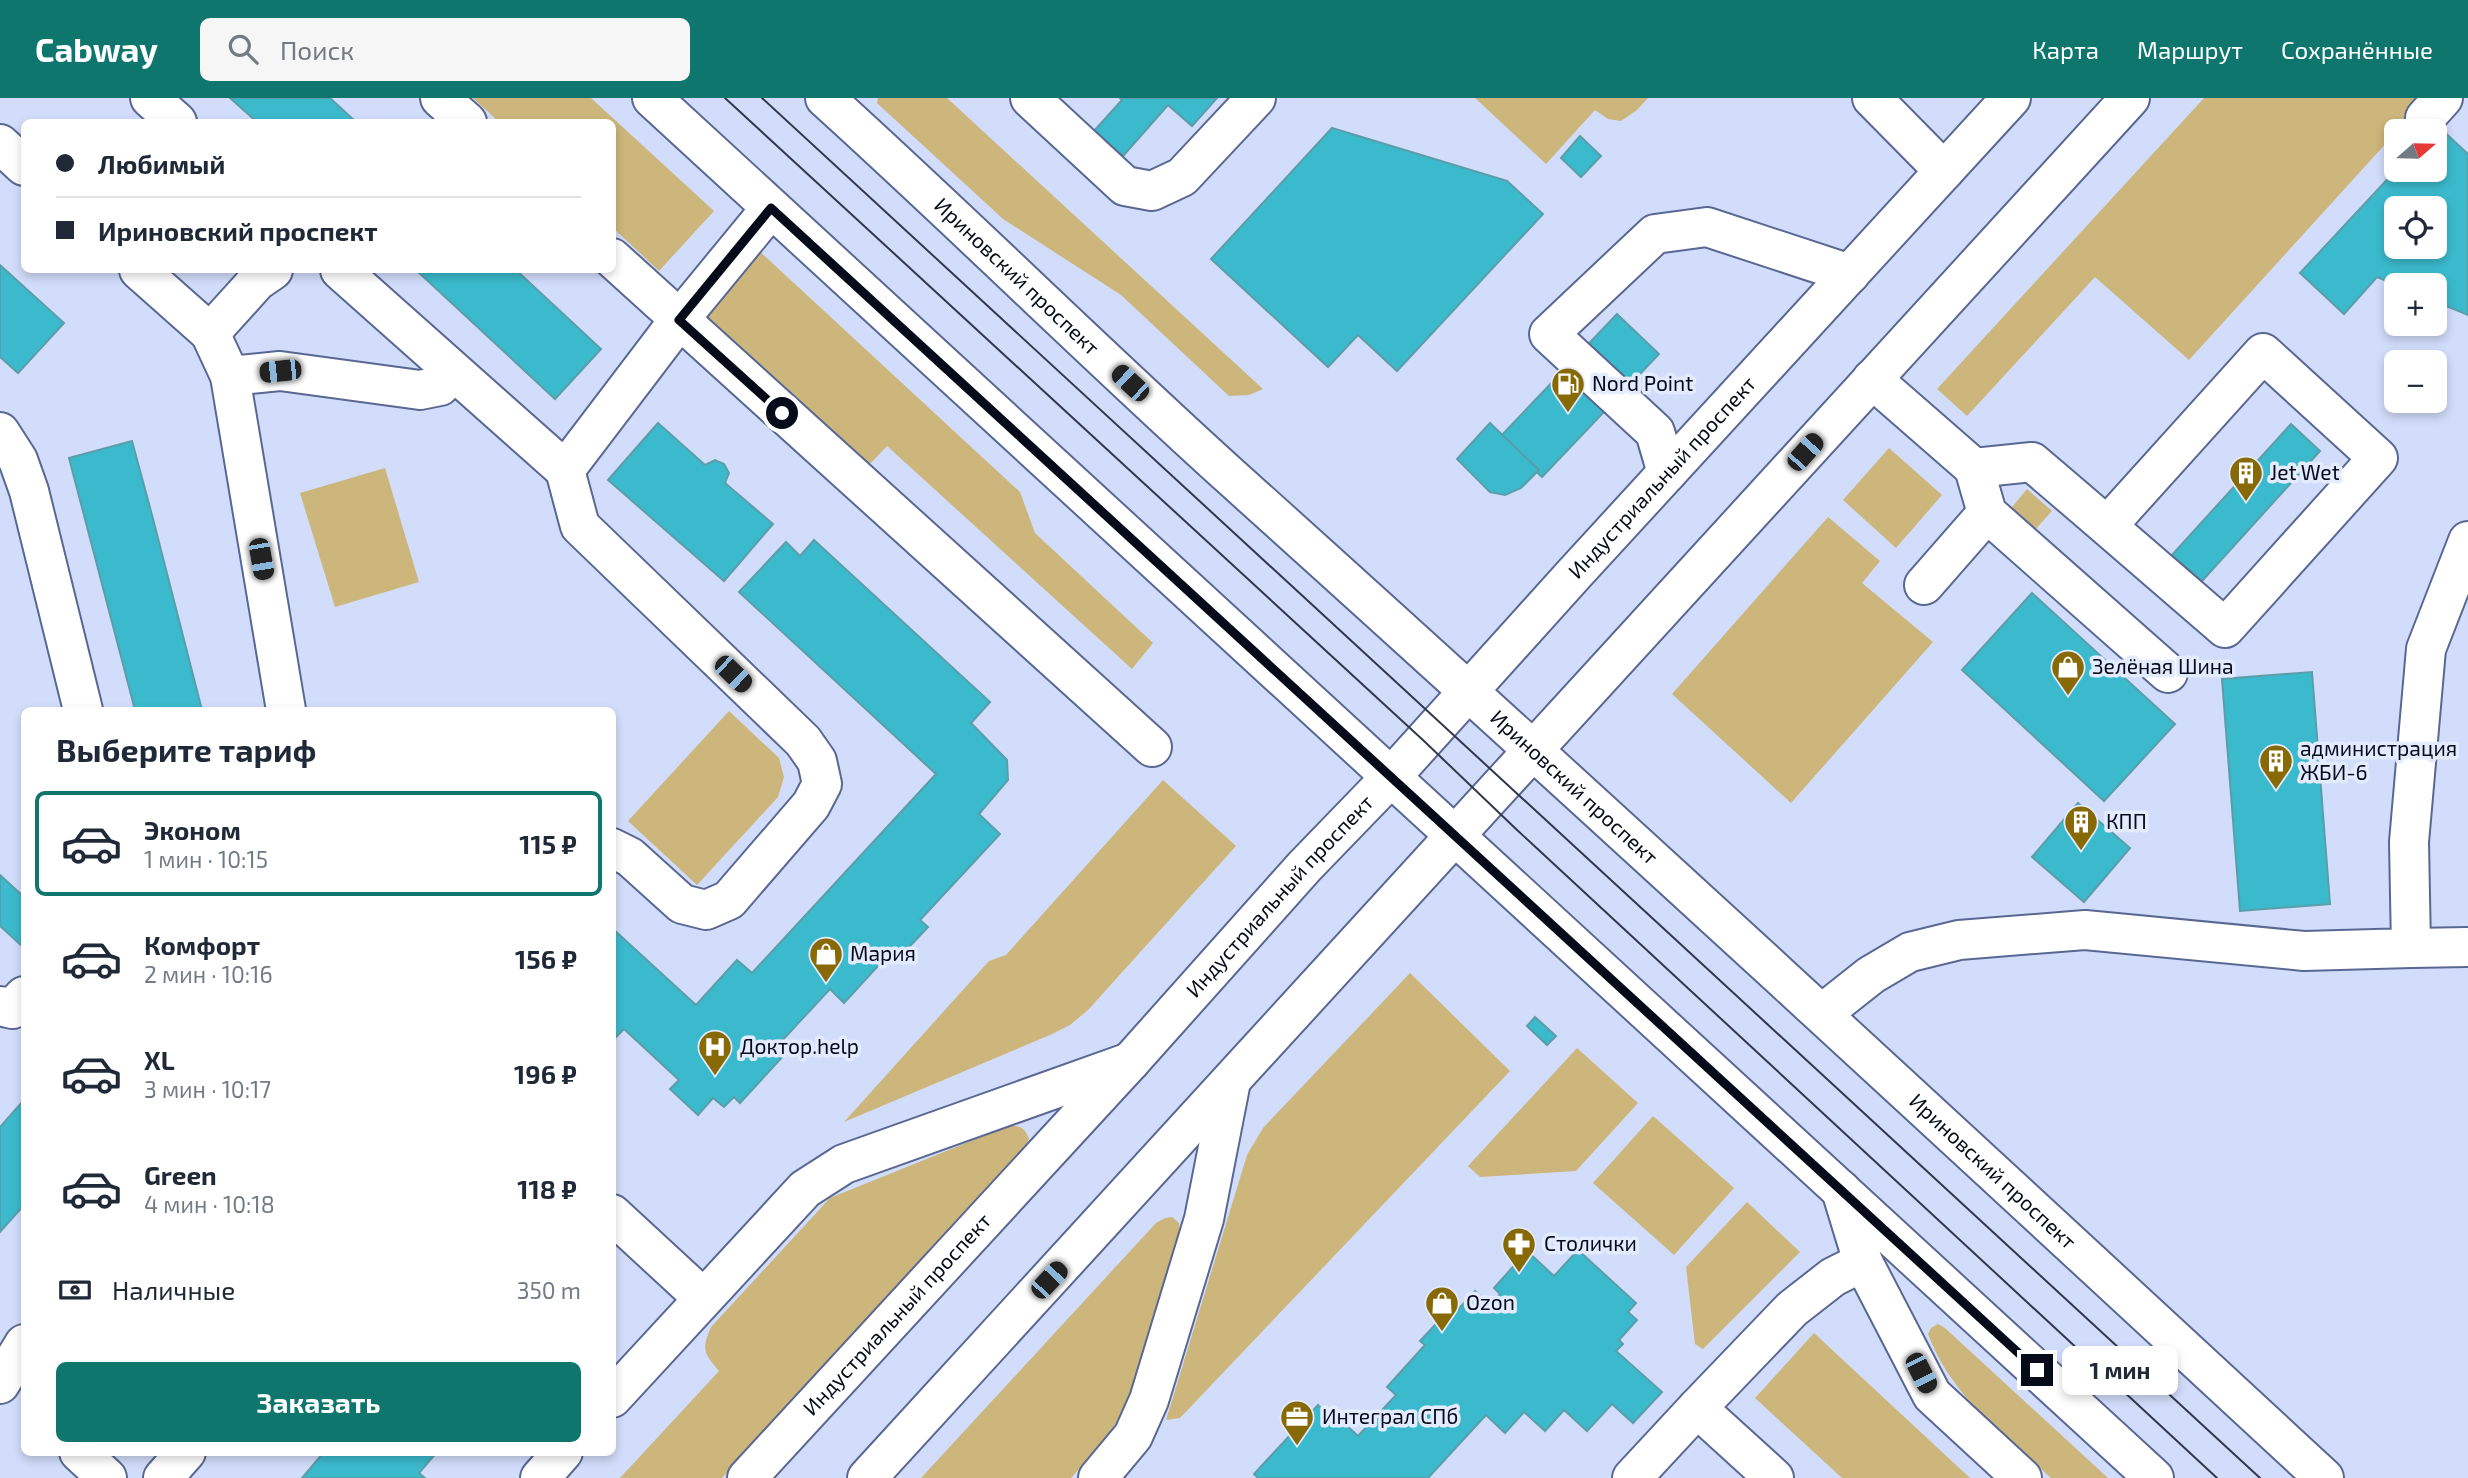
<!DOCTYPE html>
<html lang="ru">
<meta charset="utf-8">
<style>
body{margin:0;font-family:"Exo 2",sans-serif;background:#f6f6f7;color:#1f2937;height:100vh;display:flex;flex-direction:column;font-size:26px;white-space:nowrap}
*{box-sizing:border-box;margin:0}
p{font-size:23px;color:#747a83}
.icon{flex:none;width:38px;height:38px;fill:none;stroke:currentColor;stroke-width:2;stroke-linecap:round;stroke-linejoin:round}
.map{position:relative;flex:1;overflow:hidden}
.details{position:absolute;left:21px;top:609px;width:595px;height:749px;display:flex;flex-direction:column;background:#fff;border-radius:10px;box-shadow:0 4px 10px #0003}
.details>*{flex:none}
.guide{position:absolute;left:21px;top:21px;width:595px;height:154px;border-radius:10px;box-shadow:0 4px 10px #0003;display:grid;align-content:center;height:154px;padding:0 35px;background:#fff}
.needle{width:46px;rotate:70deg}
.controls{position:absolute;left:2384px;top:21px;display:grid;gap:14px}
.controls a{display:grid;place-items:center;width:63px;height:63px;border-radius:10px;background:#fff;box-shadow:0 4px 10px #0003;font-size:35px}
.end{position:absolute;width:32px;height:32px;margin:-16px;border:9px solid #060b1a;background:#fff;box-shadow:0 0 0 4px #fff}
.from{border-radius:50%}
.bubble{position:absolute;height:49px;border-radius:10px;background:#fff;box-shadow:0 4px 10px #0003;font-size:23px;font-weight:700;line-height:49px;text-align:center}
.car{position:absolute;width:21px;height:42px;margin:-21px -10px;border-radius:9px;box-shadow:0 0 5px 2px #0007;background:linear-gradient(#222 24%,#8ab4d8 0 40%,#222 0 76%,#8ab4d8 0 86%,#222 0)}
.guide b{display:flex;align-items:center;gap:24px;height:66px;font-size:26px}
.guide b+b{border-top:2px solid #e0e1e3}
.guide i{width:18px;height:18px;background:#1f2937}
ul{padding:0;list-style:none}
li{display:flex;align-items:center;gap:21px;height:105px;margin:0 14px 10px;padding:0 21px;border:4px solid transparent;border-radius:10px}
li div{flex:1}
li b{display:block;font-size:26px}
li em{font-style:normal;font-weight:700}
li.active{border-color:#0f766e}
li>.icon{width:63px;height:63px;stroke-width:1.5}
h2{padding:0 35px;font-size:32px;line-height:84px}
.pay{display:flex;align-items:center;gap:18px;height:77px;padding:0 35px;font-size:26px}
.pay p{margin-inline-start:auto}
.cta{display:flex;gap:14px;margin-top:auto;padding:14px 35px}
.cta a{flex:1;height:80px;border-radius:10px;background:#0f766e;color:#fff;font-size:28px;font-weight:700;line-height:80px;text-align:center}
header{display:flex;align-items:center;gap:42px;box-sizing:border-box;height:98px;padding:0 35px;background:#0f766e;color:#fff}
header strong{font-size:33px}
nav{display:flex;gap:38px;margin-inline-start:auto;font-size:24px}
.search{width:490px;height:63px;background:#f6f6f7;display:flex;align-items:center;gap:18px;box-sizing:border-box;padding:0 24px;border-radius:10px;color:#747a83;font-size:26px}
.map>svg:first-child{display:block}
.green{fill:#cdb67b}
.building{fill:#3bbacd;stroke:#5b9ea9;stroke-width:2;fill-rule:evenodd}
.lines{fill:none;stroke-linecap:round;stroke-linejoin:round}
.minor-casing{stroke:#596893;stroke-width:42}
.major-casing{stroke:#596893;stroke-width:42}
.minor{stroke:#fff;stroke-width:38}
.major{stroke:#fff;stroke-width:38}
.tram{stroke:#32384b;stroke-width:2}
.route{stroke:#060b1a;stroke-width:9}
.labels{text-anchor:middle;stroke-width:7;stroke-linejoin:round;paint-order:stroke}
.street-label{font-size:21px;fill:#060b1a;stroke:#e3ebfe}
.poi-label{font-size:21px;fill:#060b1a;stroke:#e3ebfe;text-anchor:start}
</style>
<header>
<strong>Cabway</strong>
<div class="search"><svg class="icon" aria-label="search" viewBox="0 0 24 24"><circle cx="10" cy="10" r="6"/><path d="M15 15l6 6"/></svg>Поиск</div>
<nav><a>Карта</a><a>Маршрут</a><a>Сохранённые</a></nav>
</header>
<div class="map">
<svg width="2468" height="1380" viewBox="0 0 2468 1380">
<rect width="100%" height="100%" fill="#d2ddfb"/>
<g class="green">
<path d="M473 0H591L714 113 659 173 613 130 612 24H499Z"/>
<path d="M878 0H947L1263 291 1249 297 1229 298 1121 197 1003 121 877 5Z"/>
<path d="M1475 0H1648L1637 12 1621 23 1608 21 1595 12 1546 66Z"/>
<path d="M2204 0H2415L2410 19 2189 262 2095 179 1967 318 1937 291Z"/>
<path d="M756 150 1020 394 1035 435 1153 545 1132 571 887 348 866 370 702 214Z"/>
<path d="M1889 350 1942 397 1896 450 1843 402Z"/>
<path d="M385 370 419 484 335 509 300 395Z"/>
<path d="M2027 391 2052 413 2032 435 2008 414Z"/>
<path d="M1828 419 1880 463 1862 485 1933 544 1791 705 1672 596Z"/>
<path d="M729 613 779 660 784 679 778 699 697 787 628 723Z"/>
<path d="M1163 682 1236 748 1088 912 1070 927 1050 937 844 1024 989 863 1006 857Z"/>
<path d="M1410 875 1510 973 1180 1320 1166 1322 1247 1057 1263 1030Z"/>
<path d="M1577 950 1638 1005 1576 1073 1480 1079 1468 1068Z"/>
<path d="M1653 1018 1734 1090 1674 1157 1593 1085Z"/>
<path d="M1008 1028C1020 1027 1025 1030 1029 1041L1025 1050 722 1380H620L719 1273C704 1255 701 1252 711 1229L830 1100Z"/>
<path d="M1747 1104 1800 1154 1703 1251 1695 1246 1686 1169Z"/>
<path d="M1172 1119 1179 1125 1180 1134 1130 1296 1118 1322 1098 1350 1071 1380H921L1156 1125 1165 1120Z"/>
<path d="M1938 1226 1945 1230 2108 1380H2051C2004 1337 1951 1298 1928 1236L1931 1230Z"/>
<path d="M1814 1235 1970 1380H1842L1755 1300Z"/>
</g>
<g class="building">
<path d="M230 0H330L356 24H257Z"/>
<path d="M1120 0H1217L1192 28 1168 7 1123 58 1094 33 1122 2Z"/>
<path d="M2437 27 2468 56V217L2434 203V187H2396L2377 179 2344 216 2300 175 2396 72H2434V33ZM2396 110H2434V149H2396Z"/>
<path d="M1332 30 1507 83 1543 116 1397 273 1358 237 1328 269 1211 161Z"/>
<path d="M1580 38 1601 58 1581 79 1561 60Z"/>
<path d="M0 167 64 225 18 275 0 259Z"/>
<path d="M416 172H516L601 251 555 301Z"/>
<path d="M1617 216 1659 256 1542 379 1500 339Z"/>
<path d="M658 325 705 367 715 362 724 366 729 375 725 385 773 426 724 483 608 382Z"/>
<path d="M1490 325 1539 372 1521 390 1505 397 1490 394 1457 361Z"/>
<path d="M2291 326 2320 353 2202 483 2172 457Z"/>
<path d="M132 343 152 417 202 612H135L69 360Z"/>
<path d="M814 442 990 604 971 625 1007 662 1008 682 979 716 1000 736 920 822 928 829 895 864 888 857 844 905 830 891 778 947 786 955 740 1005 734 999 724 1009 713 1000 698 1017 670 991 679 982 624 931 612 943V830L696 907 737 862 752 875 936 676 739 494 786 444 800 458Z"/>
<path d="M2032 495 2175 626 2104 703 1962 572Z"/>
<path d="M2312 574 2330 806 2240 813 2222 581Z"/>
<path d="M2078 705 2130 750 2084 804 2032 759Z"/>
<path d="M0 777 24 799V850L0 828Z"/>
<path d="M1535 919 1556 938 1547 947 1527 928Z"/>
<path d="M24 1002V1107L0 1134V1029Z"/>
<path d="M1578 1152 1636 1205 1628 1214 1637 1222 1619 1242 1623 1246 1616 1253 1662 1294 1633 1325 1612 1306 1587 1333 1564 1312 1545 1333 1524 1314 1505 1335 1486 1317 1428 1380H1258L1254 1376 1318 1307 1326 1315 1330 1312 1358 1338 1396 1297 1387 1289 1425 1247 1420 1243 1449 1212 1453 1217 1475 1193 1490 1207 1500 1196 1494 1190 1527 1153 1554 1178Z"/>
<path d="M324 1354H437L419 1375 425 1380H302Z"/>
</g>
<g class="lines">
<g class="minor-casing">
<g id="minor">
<path d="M150 0 177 24"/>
<path d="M440 0 467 24"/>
<path d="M1030 0 1125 88 1152 93 1182 79 1256 0"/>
<path d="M1872 0 1944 73"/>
<path d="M2425 20 2443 0"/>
<path d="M0 46 24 68"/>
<path d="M612 160 1152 649"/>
<path d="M139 172 210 235 230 278 286 612"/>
<path d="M340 172 565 372"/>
<path d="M210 235 257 183 273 172"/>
<path d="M230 278 280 273 420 292 440 288 453 274"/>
<path d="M1872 281 1974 370 1987 415 2168 575"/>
<path d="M0 334 18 362 29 393 83 612"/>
<path d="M1974 370 2032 364C2097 419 2161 475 2225 530L2378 360 2263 255 2107 428"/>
<path d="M1667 375 1655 334 1549 236 1655 136 1707 129 1850 176"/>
<path d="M1924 487 1987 415"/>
<path d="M612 750 630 759 682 806 706 812 729 802 811 707 822 686 817 663 803 643 580 428 565 372 679 222 771 110"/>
<path d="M2411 850 2468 849"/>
<path d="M0 908 12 911 24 898"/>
<path d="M1823 915 1871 877 1910 854 1959 842 2085 832 2304 853 2411 850 2409 744 2426 551 2468 443"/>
<path d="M1841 1092 1863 1164 1932 1297 2022 1380"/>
<path d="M612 1116 703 1200"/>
<path d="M0 1286 24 1246"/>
<path d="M612 1300 805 1091 844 1066 1130 964"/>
<path d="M79 1354 107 1380"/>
<path d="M163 1380 186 1354"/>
<path d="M540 1380 563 1354"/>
<path d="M1098 1380 1133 1338 1149 1302 1204 1121 1231 983"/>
<path d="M1632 1380 1697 1310"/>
<path d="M1774 1380 1697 1310 1792 1211 1833 1179 1863 1164"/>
</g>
</g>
<g class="major-casing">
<g id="major">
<path d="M652 0 2154 1380"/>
<path id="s1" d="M825 0C962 124 1093 254 1229 377 1597 708 1961 1044 2324 1380"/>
<path id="s2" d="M747 1380 1130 964 1304 769 1391 679 1575 475 2011 0"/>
<path d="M867 1380 2130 0"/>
</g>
</g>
<use href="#minor" class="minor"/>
<use href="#major" class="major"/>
<g class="tram">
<path d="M725 0 1424 643 1516 731 2217 1380"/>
<path d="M762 0 2260 1380"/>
</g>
</g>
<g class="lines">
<path class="route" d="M782 315 679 222 771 110 2037 1272"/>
</g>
<defs>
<g id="fuel-pin" transform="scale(1.75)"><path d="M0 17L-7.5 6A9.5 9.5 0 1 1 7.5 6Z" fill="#876905" stroke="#e3ebfe"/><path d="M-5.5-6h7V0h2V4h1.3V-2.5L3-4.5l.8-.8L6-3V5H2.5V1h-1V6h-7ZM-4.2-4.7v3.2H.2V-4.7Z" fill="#fff"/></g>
<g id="building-pin" transform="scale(1.75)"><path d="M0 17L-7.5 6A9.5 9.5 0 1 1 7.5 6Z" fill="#876905" stroke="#e3ebfe"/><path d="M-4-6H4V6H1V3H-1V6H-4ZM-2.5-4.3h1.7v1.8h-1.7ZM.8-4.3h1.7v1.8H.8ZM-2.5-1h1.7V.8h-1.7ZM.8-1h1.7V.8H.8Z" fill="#fff"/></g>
<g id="shop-pin" transform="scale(1.75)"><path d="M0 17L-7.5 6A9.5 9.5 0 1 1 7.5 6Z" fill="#876905" stroke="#e3ebfe"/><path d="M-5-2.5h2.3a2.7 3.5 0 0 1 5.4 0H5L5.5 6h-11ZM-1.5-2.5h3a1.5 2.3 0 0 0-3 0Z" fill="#fff"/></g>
<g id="hospital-pin" transform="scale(1.75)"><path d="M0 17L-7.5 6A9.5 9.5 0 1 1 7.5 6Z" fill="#876905" stroke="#e3ebfe"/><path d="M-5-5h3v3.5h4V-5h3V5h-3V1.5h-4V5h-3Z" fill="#fff"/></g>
<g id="pharmacy-pin" transform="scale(1.75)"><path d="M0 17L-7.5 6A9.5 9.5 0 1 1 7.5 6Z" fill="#876905" stroke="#e3ebfe"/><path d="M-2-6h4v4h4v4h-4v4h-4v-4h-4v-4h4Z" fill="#fff"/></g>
<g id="office-pin" transform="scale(1.75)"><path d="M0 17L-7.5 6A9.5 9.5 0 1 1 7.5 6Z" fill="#876905" stroke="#e3ebfe"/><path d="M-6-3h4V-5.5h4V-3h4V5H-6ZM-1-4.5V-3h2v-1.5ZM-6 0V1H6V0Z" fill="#fff"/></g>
</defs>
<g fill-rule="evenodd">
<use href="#fuel-pin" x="1568" y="286"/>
<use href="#building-pin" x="2246" y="375"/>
<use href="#shop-pin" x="2068" y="569"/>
<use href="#building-pin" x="2276" y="663"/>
<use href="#building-pin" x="2081" y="724"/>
<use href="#shop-pin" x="826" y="856"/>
<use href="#hospital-pin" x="715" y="949"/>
<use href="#pharmacy-pin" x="1519" y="1146"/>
<use href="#shop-pin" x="1442" y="1205"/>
<use href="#office-pin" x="1297" y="1319"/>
</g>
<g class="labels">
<g class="street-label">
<text dy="7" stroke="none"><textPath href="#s1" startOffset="262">Ириновский проспект</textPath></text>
<text dy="7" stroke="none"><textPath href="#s2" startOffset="1356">Индустриальный проспект</textPath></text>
<text dy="7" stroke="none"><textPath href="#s1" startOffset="1018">Ириновский проспект</textPath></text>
<text dy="7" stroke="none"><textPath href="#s2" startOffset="789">Индустриальный проспект</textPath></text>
<text dy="7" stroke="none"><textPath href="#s1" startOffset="1586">Ириновский проспект</textPath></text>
<text dy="7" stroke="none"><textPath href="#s2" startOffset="222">Индустриальный проспект</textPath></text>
</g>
<g class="poi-label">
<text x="1592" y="293">Nord Point</text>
<text x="2270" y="382">Jet Wet</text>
<text x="2092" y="576">Зелёная Шина</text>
<text x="2300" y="658">администрация<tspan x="2300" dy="24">ЖБИ-6</tspan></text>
<text x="2106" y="731">КПП</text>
<text x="850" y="863">Мария</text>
<text x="740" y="956">Доктор.help</text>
<text x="1544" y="1153">Столички</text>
<text x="1466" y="1212">Ozon</text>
<text x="1322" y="1326">Интеграл СПб</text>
</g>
</g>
</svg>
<div class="controls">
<a><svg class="needle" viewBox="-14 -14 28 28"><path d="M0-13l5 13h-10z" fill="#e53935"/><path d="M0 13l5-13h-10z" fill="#747a83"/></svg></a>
<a><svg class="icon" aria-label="locate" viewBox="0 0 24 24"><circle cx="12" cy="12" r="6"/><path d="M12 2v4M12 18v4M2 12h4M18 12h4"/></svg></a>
<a>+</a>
<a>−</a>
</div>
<i class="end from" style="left:782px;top:315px"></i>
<i class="end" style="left:2037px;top:1272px"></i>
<div class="bubble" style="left:2062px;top:1248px;width:116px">1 мин</div>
<i class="car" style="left:280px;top:273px;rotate:264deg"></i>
<i class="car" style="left:1130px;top:285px;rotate:313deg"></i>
<i class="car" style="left:1805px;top:354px;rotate:42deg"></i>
<i class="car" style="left:261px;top:461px;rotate:170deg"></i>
<i class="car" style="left:733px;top:576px;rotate:134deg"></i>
<i class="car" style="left:1049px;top:1182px;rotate:43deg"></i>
<i class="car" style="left:1921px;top:1275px;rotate:153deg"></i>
<div class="guide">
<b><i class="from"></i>Любимый</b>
<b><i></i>Ириновский проспект</b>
</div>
<section class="details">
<h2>Выберите тариф</h2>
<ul>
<li class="active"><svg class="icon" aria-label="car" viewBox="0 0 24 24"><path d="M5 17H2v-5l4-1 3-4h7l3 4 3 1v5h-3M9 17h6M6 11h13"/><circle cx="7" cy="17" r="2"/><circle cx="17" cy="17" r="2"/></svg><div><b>Эконом</b><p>1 мин · 10:15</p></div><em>115 ₽</em></li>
<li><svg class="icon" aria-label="car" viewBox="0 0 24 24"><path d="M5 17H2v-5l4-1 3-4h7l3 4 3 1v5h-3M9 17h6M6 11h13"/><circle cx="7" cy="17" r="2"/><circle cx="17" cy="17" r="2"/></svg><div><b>Комфорт</b><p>2 мин · 10:16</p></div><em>156 ₽</em></li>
<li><svg class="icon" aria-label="car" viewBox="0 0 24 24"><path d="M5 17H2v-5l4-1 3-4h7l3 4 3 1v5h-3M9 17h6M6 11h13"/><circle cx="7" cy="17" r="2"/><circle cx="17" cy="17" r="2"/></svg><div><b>XL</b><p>3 мин · 10:17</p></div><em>196 ₽</em></li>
<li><svg class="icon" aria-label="car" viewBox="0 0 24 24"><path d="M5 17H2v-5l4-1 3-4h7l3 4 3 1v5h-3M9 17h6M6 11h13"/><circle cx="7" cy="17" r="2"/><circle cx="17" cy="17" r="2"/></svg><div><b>Green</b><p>4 мин · 10:18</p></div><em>118 ₽</em></li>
</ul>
<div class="pay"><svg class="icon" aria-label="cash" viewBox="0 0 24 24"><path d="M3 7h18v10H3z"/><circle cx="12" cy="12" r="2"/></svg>Наличные<p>350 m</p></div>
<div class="cta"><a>Заказать</a></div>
</section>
</div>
